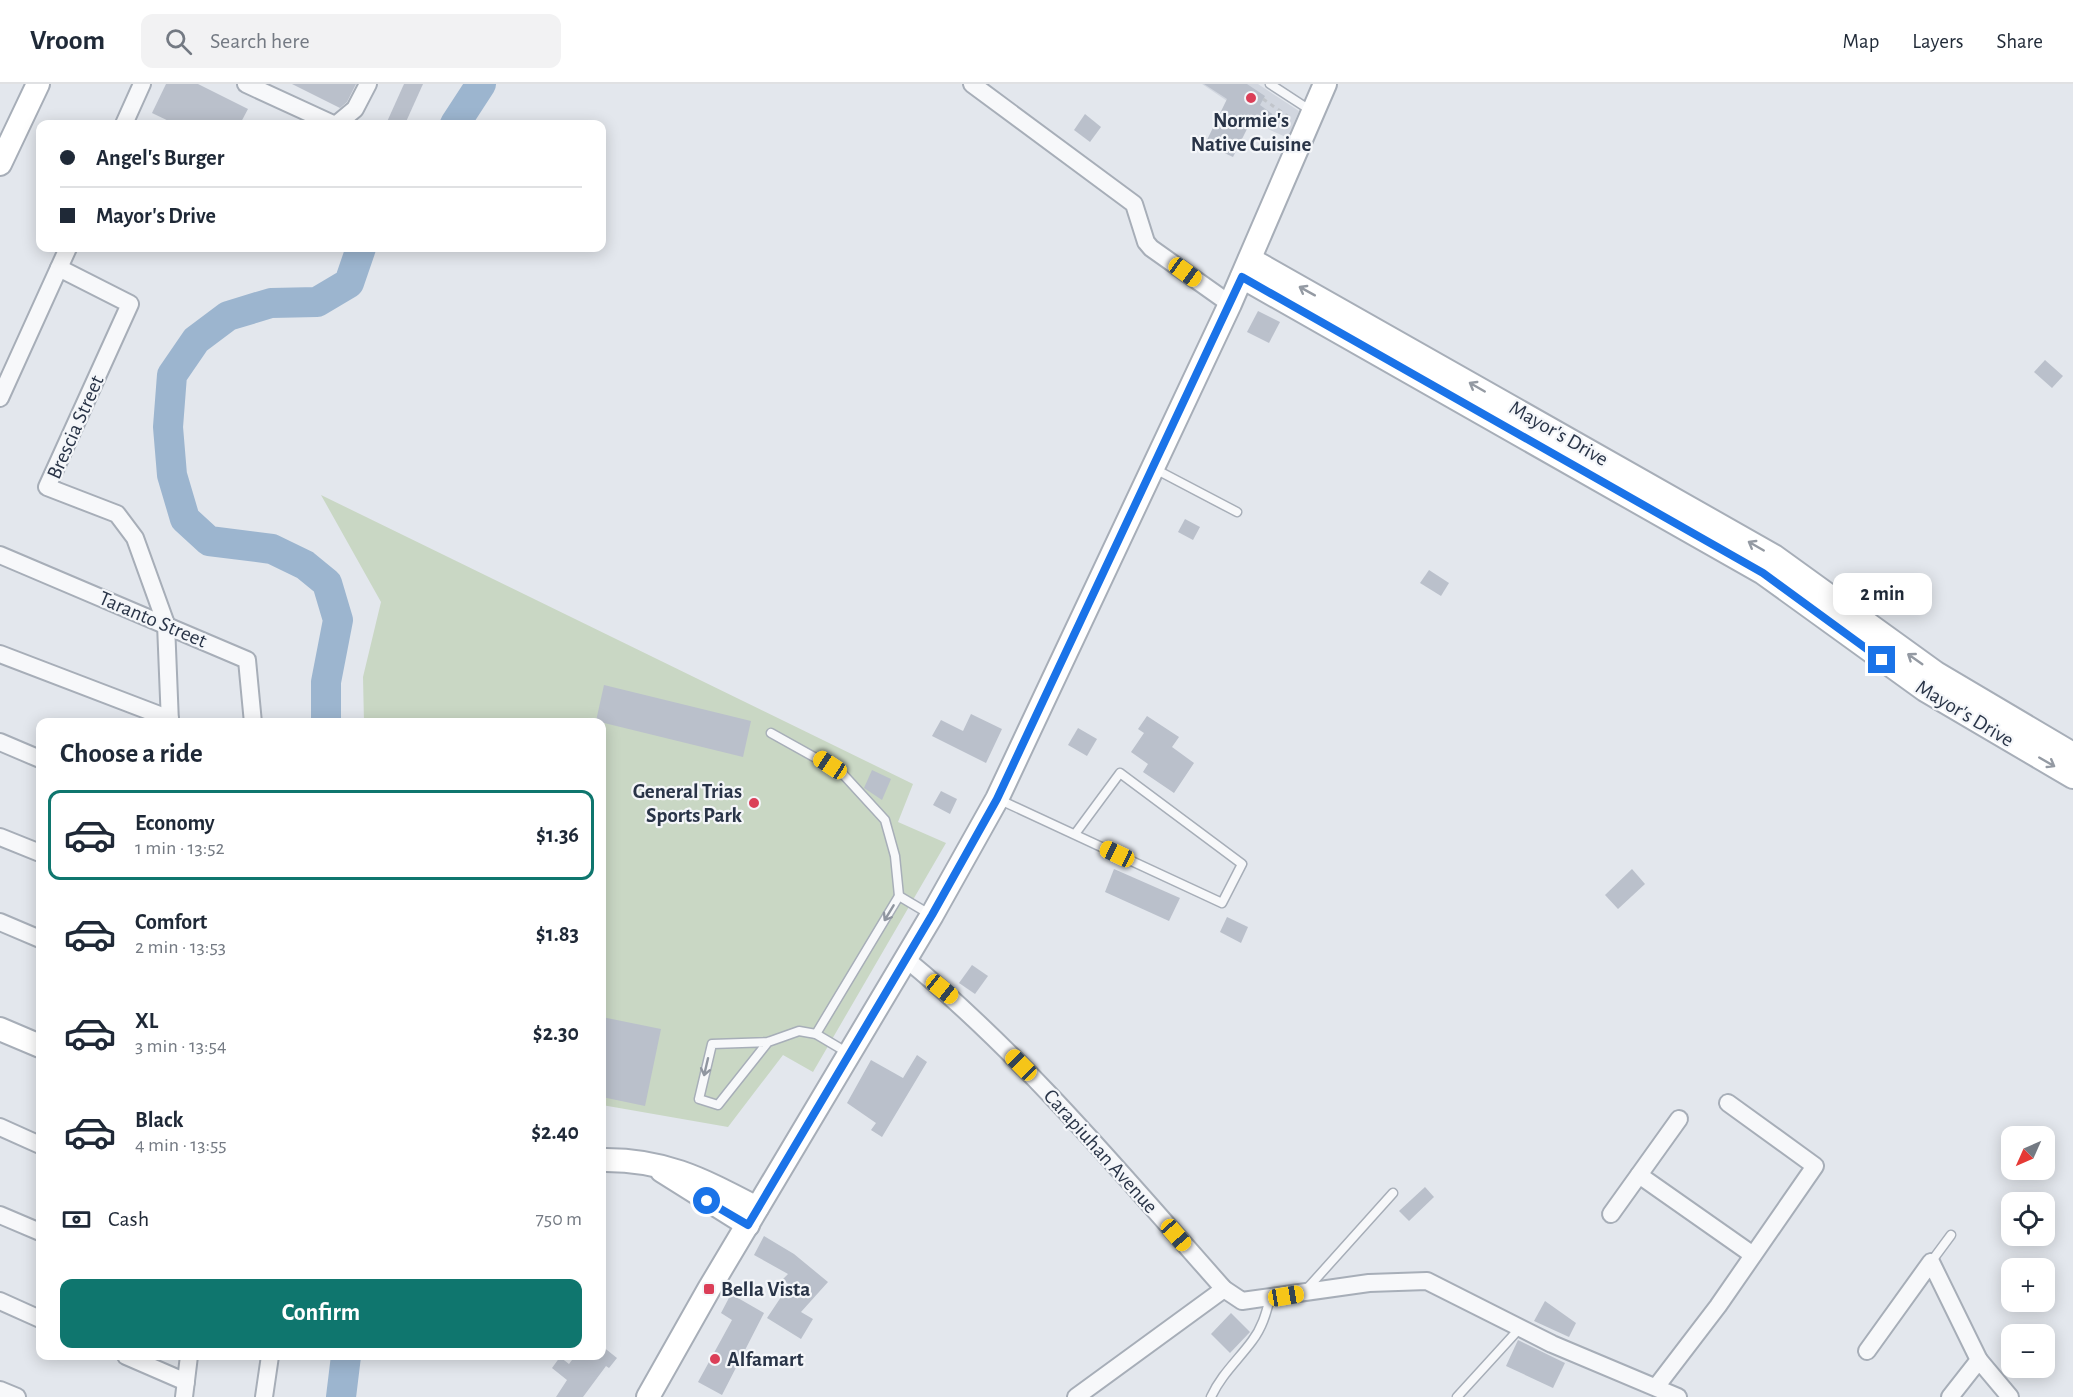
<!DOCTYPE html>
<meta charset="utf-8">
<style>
body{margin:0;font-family:"Alegreya Sans",sans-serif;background:#f2f2f3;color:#1f2937;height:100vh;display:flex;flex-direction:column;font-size:22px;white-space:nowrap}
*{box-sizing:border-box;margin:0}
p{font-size:20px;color:#747a83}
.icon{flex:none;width:33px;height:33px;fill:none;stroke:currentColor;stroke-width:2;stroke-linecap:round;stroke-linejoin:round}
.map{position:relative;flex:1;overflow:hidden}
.sheet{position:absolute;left:36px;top:634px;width:570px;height:642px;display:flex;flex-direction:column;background:#fff;border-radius:12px;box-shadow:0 3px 15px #0003}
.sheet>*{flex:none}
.guide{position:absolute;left:36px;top:36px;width:570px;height:132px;border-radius:12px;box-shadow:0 3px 15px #0003;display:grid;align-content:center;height:132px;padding:0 24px;background:#fff}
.needle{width:39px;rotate:225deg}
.fabs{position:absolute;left:2001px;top:1042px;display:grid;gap:12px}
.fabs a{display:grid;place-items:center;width:54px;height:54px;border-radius:12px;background:#fff;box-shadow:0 3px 15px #0003;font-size:30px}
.end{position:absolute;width:27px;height:27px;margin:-14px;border:8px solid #1a73e8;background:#fff;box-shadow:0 0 0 3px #fff}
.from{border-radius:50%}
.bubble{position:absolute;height:42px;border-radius:12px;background:#fff;box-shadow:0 3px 15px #0003;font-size:20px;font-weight:700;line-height:42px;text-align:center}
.car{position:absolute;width:18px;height:36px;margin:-18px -9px;border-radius:8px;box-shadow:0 0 4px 2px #0007;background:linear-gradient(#f5c518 24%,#345 0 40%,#f5c518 0 76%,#345 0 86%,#f5c518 0)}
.guide b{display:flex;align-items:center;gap:21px;height:57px;font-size:22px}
.guide b+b{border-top:2px solid #e0e1e3}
.guide i{width:15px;height:15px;background:#1f2937}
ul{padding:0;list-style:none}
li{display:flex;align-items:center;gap:18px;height:90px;margin:0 12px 9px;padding:0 12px;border:3px solid transparent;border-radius:12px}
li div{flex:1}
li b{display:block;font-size:22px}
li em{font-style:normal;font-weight:700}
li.on{border-color:#0f766e}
li>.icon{width:54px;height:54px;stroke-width:1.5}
h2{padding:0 24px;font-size:27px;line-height:72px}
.pay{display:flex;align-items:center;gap:15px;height:66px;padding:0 24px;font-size:22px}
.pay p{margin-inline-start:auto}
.cta{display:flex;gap:12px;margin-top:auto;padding:12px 24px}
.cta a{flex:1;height:69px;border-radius:12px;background:#0f766e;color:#fff;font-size:24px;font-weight:700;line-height:69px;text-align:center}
header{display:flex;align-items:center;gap:36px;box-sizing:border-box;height:84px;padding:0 30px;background:#fff;border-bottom:2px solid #e0e1e3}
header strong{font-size:28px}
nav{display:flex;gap:33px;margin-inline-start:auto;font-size:21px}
.search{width:420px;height:54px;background:#f2f2f3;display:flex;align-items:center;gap:15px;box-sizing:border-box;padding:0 21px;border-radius:12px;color:#747a83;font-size:22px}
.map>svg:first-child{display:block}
.built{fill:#d1d6df}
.green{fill:#c9d7c4}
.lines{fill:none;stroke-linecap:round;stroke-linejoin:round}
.river{stroke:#9cb5cf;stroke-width:30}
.building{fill:#bac0cb}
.lane-casing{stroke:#a7aeb8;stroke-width:11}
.street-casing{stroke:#a7aeb8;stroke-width:20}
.secondary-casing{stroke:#a7aeb8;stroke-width:26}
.path{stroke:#c1c5cb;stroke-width:3;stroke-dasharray:4.5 4.5;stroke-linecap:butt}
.lane{stroke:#f7f8fa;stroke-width:8}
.street{stroke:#f7f8fa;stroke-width:16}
.secondary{stroke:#fff;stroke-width:22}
.oneway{stroke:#949aa3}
.oneway2{stroke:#9096a0}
.route{stroke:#1a73e8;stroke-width:8}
.poi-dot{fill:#db3f58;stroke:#f4f6f9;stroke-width:2}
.labels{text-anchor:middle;stroke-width:4.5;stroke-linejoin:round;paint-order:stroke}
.poi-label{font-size:21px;font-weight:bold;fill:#293447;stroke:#f4f6f9;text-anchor:start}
.street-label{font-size:21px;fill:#293447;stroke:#f4f6f9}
</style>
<header>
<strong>Vroom</strong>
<div class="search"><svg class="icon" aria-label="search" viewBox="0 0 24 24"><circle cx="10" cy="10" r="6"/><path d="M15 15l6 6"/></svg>Search here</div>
<nav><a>Map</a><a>Layers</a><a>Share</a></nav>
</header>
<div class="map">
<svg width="2073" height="1313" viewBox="0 0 2073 1313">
<rect width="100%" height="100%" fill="#e3e7ed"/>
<path class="built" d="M1202 0H1258L1299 27 1288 54 1270 46Z"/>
<path class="green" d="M321 411 913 700 898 738 946 759 813 988 783 971 728 1043 602 1021V639H364L363 593 381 518Z"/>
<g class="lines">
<g class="river">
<path d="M455 40 481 0"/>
<path d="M326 639V598L338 536 327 499 305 481 272 465 209 457 185 435 172 391 168 343 172 291 196 256 228 232 271 219 317 218 349 199 361 164"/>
<path d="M341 1313 346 1272"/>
</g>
</g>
<g class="building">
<path d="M166 0H198L248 25 240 40H175L152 29Z"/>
<path d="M292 0H356L347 18 340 24Z"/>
<path d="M404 0H423L405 40H386Z"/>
<path d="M1204 0H1247L1265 12 1260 21 1275 32 1267 43 1253 33 1233 73 1205 60 1227 15Z"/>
<path d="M1085 30 1101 43 1090 58 1074 46Z"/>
<path d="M1258 227 1280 238 1269 259 1247 248Z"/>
<path d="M2045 276 2063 292 2052 304 2034 288Z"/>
<path d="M1185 435 1200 443 1193 456 1178 448Z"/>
<path d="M1429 486 1449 499 1441 512 1420 499Z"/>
<path d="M604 601 751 637 743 673 596 637Z"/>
<path d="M971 630 1002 645 986 679 932 652 941 636 963 647Z"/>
<path d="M1147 632 1179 653 1172 663 1194 679 1174 709 1143 688 1148 680 1131 668 1144 649 1138 645Z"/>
<path d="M1078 644 1097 655 1087 672 1068 661Z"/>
<path d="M872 686 891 695 882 716 864 704Z"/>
<path d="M941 707 957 715 950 730 933 721Z"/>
<path d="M1114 785 1180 814 1169 837 1105 808Z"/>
<path d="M1632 785 1645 800 1618 825 1605 811Z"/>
<path d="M1227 833 1248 843 1241 859 1220 848Z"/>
<path d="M972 881 988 892 975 910 959 899Z"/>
<path d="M602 933 661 945 645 1022 602 1013Z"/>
<path d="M917 971 927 978 882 1053 871 1046 876 1039 847 1019 871 976 903 994Z"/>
<path d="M1425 1103 1434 1113 1409 1137 1399 1127Z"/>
<path d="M764 1152 794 1170 828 1198 801 1228 813 1235 801 1255 767 1234 789 1201 783 1195 788 1190 754 1171Z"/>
<path d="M731 1210 764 1229 722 1311 698 1298 732 1236 721 1229Z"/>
<path d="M1545 1217 1576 1239 1569 1253 1534 1237Z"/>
<path d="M1231 1229 1250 1248 1230 1269 1211 1250Z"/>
<path d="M1518 1256 1565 1279 1553 1304 1506 1282Z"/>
<path d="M602 1262 617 1274 609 1284 606 1282 583 1313H556L567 1296 552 1284 560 1273 569 1280 575 1272H602Z"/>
</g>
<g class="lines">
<g class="lane-casing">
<g id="lane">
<path d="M1270 0 1313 28"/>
<path d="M1155 385 1237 428"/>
<path d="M771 649 841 688 885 736 895 772 899 812"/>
<path d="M998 715 1222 819 1242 780 1120 689 1075 750"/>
<path d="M816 950 899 812 931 831"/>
<path d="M768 958 718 1021 699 1015 712 960 768 958 799 947 816 950 848 969"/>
<path d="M1931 1178 1951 1151"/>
<path d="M1305 1207 1393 1109"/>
<path d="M1211 1313C1221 1291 1238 1276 1252 1257 1262 1244 1266 1230 1270 1214"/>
<path d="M1457 1313 1520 1244"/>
</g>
</g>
<g class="street-casing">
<g id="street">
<path d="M246 0 333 40"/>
<path d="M972 0 1134 120 1146 158 1151 164 1230 220"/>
<path d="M124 40 142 0"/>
<path d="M337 40 355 25 368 0"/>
<path d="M59 184 130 220 47 403 117 430 135 454 166 540 170 639"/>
<path d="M0 314 68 164"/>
<path d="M0 471 247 576 253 639"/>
<path d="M0 570 170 635"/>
<path d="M0 658 40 675"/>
<path d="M0 753 40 769"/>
<path d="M0 838 40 855"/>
<path d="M906 875C1024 972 1122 1090 1224 1205L1242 1217 1369 1199 1427 1197 1552 1260 1678 1313"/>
<path d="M0 1043 40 1061"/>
<path d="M1639 1091 1753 1171"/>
<path d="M1611 1130 1679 1035"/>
<path d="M0 1131 40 1148"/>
<path d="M0 1217 40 1235"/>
<path d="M1867 1267 1931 1178 1979 1276"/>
<path d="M126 1272 186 1298"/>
<path d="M1656 1303 1718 1222 1815 1082 1728 1019"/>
<path d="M0 1306 17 1313"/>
<path d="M184 1313 189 1272"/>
<path d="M264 1313 270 1272"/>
<path d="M1076 1313 1224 1205"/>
<path d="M1950 1313 1979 1276 2010 1313"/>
</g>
</g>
<g class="secondary-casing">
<g id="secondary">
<path d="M0 80 38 0"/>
<path d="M1250 175 1774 472 1936 589 2073 670"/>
<path d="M1242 193 1763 489 1925 606 2073 693"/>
<path d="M0 945 40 962"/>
<path d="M602 1076C665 1075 703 1096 757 1124"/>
<path d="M662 1087 748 1141"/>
<path d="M648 1313 709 1205 932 831 997 715 1230 220 1325 0"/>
</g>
</g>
<path class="path" d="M1263 15 1289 33"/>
<use href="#lane" class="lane"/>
<use href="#street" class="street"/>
<use href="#secondary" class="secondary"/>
</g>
<defs><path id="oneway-shaft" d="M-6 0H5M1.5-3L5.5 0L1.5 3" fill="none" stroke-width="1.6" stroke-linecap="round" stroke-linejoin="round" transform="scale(1.5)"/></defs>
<g class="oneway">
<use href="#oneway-shaft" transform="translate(1307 207) rotate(-151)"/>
<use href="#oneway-shaft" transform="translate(1477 303) rotate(-150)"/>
<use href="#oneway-shaft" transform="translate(1756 462) rotate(-150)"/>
<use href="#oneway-shaft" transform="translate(1915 575) rotate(-145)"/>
<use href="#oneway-shaft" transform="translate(2047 678) rotate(30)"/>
</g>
<g class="oneway2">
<use href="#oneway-shaft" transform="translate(889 829) rotate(121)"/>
<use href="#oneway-shaft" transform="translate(706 983) rotate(103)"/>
</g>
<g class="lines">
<path class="route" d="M707 1117 748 1141 932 831 997 715 1242 193 1763 489 1882 576"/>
</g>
<g class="poi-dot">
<circle cx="1251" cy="14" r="6"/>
<circle cx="754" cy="719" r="6"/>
<rect x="703" y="1199" width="12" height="12" rx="3"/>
<circle cx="715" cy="1275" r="6"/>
</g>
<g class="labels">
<g class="poi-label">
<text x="1251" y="43" text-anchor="middle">Normie's<tspan x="1251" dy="24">Native Cuisine</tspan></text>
<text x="742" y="714" text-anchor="end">General Trias<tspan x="742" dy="24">Sports Park</tspan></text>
<text x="721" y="1212">Bella Vista</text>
<text x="727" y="1282">Alfamart</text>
</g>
<g class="street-label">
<text transform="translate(75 343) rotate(-66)" y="7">Brescia Street</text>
<text transform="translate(1559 349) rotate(30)" y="7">Mayor's Drive</text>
<text transform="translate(153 535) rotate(23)" y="7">Taranto Street</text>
<text transform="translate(1965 629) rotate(31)" y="7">Mayor's Drive</text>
<text transform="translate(1101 1067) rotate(48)" y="7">Carapiuhan Avenue</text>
</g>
</g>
</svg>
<div class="fabs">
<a><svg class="needle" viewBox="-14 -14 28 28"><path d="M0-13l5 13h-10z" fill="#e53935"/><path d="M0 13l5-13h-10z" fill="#747a83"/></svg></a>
<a><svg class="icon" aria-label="locate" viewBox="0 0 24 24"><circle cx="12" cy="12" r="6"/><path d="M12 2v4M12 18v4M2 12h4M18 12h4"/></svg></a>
<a>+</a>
<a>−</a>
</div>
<i class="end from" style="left:707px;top:1117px"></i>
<i class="end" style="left:1882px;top:576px"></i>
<div class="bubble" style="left:1833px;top:489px;width:99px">2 min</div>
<i class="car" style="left:1185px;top:188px;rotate:126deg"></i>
<i class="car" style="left:830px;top:681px;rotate:303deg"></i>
<i class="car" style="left:1117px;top:770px;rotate:295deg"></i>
<i class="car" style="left:942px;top:905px;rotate:129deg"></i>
<i class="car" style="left:1021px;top:981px;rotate:315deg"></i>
<i class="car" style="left:1176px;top:1151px;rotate:139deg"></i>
<i class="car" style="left:1286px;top:1212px;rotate:81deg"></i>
<div class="guide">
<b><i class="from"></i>Angel's Burger</b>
<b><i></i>Mayor's Drive</b>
</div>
<section class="sheet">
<h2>Choose a ride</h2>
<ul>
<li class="on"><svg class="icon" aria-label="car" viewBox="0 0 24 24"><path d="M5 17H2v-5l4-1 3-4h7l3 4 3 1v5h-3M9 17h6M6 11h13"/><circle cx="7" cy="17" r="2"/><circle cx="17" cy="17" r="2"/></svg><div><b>Economy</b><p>1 min · 13:52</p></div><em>$1.36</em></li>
<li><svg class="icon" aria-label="car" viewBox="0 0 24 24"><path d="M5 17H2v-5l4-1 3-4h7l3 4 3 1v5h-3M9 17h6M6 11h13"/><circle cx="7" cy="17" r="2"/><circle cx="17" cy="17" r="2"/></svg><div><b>Comfort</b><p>2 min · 13:53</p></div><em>$1.83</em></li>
<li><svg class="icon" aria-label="car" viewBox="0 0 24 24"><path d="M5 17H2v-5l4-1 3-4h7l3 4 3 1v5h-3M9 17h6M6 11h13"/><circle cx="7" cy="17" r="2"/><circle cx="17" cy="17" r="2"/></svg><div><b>XL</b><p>3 min · 13:54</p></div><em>$2.30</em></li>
<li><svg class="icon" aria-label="car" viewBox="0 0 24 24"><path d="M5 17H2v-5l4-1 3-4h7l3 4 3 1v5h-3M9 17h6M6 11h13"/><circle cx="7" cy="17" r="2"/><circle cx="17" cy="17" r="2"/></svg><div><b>Black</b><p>4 min · 13:55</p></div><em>$2.40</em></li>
</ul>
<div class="pay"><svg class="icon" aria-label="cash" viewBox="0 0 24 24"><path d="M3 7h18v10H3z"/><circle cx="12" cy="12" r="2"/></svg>Cash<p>750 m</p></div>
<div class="cta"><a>Confirm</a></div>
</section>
</div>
